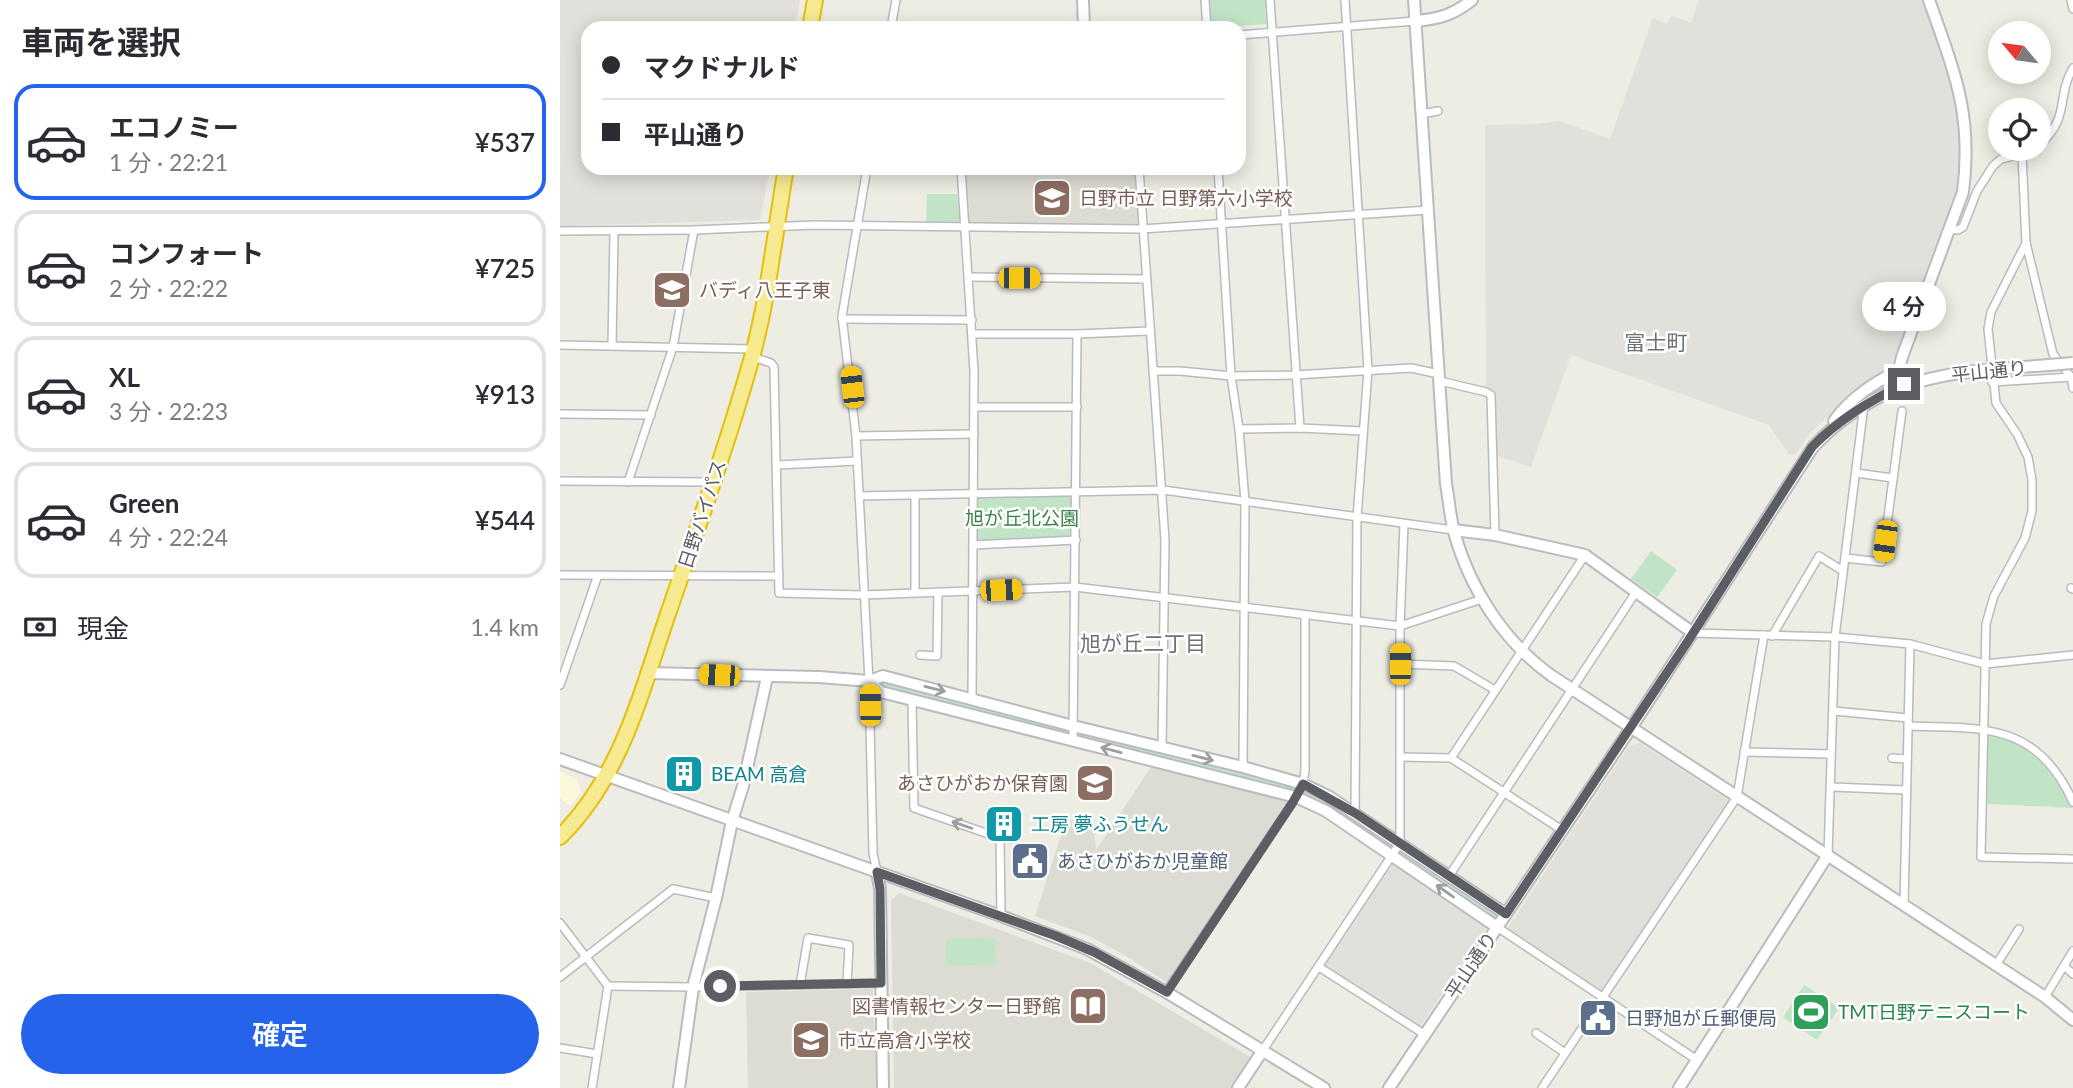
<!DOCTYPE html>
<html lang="ja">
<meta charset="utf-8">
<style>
body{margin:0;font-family:Lato,"Noto Sans JP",sans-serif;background:#f7f7f7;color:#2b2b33;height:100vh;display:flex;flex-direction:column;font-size:26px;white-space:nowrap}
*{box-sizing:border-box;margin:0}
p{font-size:23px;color:#7c7c81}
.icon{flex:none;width:38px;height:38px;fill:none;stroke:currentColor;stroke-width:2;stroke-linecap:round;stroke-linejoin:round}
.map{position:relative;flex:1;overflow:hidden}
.sheet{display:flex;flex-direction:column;background:#fff;width:560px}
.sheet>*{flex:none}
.guide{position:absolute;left:21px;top:21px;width:665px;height:154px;border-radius:21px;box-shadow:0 4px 18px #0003;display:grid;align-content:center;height:154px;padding:0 21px;background:#fff}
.needle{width:46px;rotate:299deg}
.fabs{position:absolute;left:1428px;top:21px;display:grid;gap:14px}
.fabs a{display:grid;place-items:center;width:63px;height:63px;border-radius:50%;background:#fff;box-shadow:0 4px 18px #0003;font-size:35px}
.end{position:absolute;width:32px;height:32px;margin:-16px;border:9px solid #5c5e63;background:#fff;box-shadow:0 0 0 4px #fff}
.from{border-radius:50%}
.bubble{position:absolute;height:49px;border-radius:24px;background:#fff;box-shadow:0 4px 18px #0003;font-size:23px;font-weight:600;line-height:49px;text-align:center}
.car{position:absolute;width:21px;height:42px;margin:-21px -10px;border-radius:9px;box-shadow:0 0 5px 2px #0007;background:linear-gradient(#f5c518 24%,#345 0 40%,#f5c518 0 76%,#345 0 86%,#f5c518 0)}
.guide b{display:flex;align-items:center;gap:24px;height:66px;font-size:26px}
.guide b+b{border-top:2px solid #e1e1e2}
.guide i{width:18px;height:18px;background:#2b2b33}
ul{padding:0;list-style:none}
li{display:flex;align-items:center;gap:21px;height:116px;margin:0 14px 10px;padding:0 7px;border:4px solid #e1e1e2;border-radius:21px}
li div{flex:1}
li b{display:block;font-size:26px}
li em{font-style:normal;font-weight:600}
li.on{border-color:#2563eb}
li>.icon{width:63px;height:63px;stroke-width:1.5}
h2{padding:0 21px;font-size:32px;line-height:84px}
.pay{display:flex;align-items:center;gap:18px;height:77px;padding:0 21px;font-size:26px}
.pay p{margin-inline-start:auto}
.action{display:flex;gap:14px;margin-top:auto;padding:14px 21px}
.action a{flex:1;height:80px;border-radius:42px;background:#2563eb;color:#fff;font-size:28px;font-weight:600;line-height:80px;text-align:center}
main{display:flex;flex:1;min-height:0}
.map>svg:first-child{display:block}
.commercial{fill:#fcf9da}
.industrial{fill:#e1e0db}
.education{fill:#dddcd2}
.green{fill:#c1e4c6}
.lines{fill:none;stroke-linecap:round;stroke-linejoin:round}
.street-casing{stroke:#b9babf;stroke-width:10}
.secondary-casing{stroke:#b9bbc1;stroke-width:14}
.highway-casing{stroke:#e5bf0c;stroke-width:18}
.street{stroke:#fff;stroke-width:7}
.secondary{stroke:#fff;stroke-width:10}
.highway{stroke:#f7eb91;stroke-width:14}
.secondary-bridge-casing{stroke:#b9bbc1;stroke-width:14;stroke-linecap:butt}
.secondary-bridge{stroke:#fff;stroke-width:10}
.oneway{stroke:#9d9ea1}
.route{stroke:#5c5e63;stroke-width:9}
.labels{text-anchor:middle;stroke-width:5;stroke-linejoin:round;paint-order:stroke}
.education-label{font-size:19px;fill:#785e54;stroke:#fff;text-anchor:start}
.street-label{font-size:19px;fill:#5c5e63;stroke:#fff}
.park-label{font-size:19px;fill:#3a8448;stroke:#fff}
.culture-label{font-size:19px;fill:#0d838f;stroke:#fff;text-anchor:start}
.service-label{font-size:19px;fill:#4e5e75;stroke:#fff;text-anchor:start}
.leisure-label{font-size:19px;fill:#27864d;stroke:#fff;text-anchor:start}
.neighbourhood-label{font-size:21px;fill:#6d7075;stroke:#fff}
</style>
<main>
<section class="sheet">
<h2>車両を選択</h2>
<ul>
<li class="on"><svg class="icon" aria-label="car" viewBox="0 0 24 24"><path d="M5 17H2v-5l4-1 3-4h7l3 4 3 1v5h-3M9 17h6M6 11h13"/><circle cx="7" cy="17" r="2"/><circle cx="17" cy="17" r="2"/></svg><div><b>エコノミー</b><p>1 分 · 22:21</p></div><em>¥537</em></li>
<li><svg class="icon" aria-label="car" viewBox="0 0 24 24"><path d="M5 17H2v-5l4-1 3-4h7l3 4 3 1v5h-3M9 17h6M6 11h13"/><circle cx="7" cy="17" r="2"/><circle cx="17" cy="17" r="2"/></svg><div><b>コンフォート</b><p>2 分 · 22:22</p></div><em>¥725</em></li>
<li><svg class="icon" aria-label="car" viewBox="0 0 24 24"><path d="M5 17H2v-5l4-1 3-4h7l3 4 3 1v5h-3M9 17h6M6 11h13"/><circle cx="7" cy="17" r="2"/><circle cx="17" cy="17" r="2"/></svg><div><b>XL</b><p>3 分 · 22:23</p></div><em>¥913</em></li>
<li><svg class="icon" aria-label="car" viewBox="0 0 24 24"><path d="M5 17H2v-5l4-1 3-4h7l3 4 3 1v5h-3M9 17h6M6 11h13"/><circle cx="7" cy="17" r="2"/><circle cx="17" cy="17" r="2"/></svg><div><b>Green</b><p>4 分 · 22:24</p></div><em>¥544</em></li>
</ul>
<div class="pay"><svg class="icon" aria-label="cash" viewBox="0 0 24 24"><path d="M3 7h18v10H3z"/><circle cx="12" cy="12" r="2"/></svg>現金<p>1.4 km</p></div>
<div class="action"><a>確定</a></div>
</section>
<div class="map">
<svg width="1513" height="1088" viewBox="0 0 1513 1088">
<rect width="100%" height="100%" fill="#edede3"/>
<path class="commercial" d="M0 772 17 779 21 793 10 806 0 798Z"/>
<g class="industrial">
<path d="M0 0H240L235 28H28V168H210L200 220 0 226Z"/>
<path d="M1139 0H1363L1391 81 1399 114 1401 130 1399 173 1396 193 1330 369 1282 403 1250 433 1235 455 1229 454 1209 425 1011 355 971 467 934 455 931 395 926 392 925 125 977 124 1000 121 1050 139 1093 18 1107 24 1111 15 1131 23Z"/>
<path d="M1080 743 1173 803 1043 997 945 932 1069 746Z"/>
<path d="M831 859 927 924 925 930 858 1030 759 967Z"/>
</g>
<g class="education">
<path d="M401 168H579L582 229 405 227Z"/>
<path d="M593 764 733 802 611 985 566 956 531 937 475 916 506 820 534 828 536 850Z"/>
<path d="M339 893 530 963 692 1058 671 1088H334L331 901Z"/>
<path d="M313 989 316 1088H188L186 992Z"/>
</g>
<g class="green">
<path d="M649 0H705L706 24 651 28Z"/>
<path d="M367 194H397L400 222H366Z"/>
<path d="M516 492V540L413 545V494Z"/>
<path d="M1091 551 1117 570 1097 597 1071 579Z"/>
<path d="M323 676 743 784 946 914 937 927 736 797 321 692 309 681Z"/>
<path d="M1428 735C1474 745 1491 769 1513 808L1427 804Z"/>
<path d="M435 938 436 964 386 966V939Z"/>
<path d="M1244 985 1279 1008 1257 1040 1223 1017Z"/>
</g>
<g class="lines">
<g class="street-casing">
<g id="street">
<path d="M645 0 647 28"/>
<path d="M710 0 740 428"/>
<path d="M785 0 808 370 797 518 795 813"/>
<path d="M1511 0 1513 9"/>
<path d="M331 28 336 0"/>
<path d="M679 35 855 21"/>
<path d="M861 114 878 111"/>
<path d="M1479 145C1511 118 1496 96 1513 68"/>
<path d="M1462 154 1466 243 1493 354 1511 377 1513 388"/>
<path d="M307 168 282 316 296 436 309 681 313 853 317 872"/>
<path d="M401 168 414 371 412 699"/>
<path d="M579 168 605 540 602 747"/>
<path d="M658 168 671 376 679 429 685 501 683 767"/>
<path d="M1390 229 1398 230 1403 227 1417 191 1433 166 1441 159 1462 154 1474 149"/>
<path d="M0 231 134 230 254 225 582 229 868 210"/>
<path d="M1466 243 1431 312 1428 329 1436 403 1457 434 1468 457 1472 480V511L1465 538 1434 596 1426 624 1421 857 1513 859"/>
<path d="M409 277 585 279"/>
<path d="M282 319 412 320"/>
<path d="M413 334H517L589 331"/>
<path d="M0 345 193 349"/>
<path d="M52 346 54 232"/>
<path d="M193 357 211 363 214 367 219 593 303 595 515 587 840 626 922 599"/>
<path d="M593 371H620L671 376 735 375 851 368 879 374"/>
<path d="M880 381 926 392 931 395 935 535"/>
<path d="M1432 382 1512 377"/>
<path d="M414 407H517"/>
<path d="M0 414 91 415"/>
<path d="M679 429 740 428 803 431"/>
<path d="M296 436 414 434"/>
<path d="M218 465 297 461"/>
<path d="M1296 473 1333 478"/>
<path d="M0 481 152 482"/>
<path d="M68 482 113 347 134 230"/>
<path d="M299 496 603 490 893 530"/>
<path d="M413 545 516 540"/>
<path d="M1285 558 1322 562 1342 411"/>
<path d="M0 575 219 576"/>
<path d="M1511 588 1513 589"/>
<path d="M355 591V495"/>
<path d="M1133 633 1275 637 1350 644 1425 664 1513 655"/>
<path d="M1212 636 1259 556 1283 571"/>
<path d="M360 655 377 656 378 592"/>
<path d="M840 664 894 666 935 690"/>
<path d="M0 685 38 575"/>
<path d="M352 700 354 808 440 838 441 916"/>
<path d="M1274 711 1348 718"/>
<path d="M1348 726C1422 728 1477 722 1513 802"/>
<path d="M513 740 517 334"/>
<path d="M1184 752 1271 754"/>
<path d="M840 757 891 758 1002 830"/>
<path d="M891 758 1025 555"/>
<path d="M1332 758 1347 759"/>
<path d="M1272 787 1346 790"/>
<path d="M1268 855 1275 637 1304 405"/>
<path d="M889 876 1076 592"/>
<path d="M1344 904 1350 644"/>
<path d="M0 923 48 986"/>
<path d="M937 927 1137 1060"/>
<path d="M1436 965 1459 929"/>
<path d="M1504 966 1513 974"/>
<path d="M759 967 864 1034"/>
<path d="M0 977 113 889 156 898"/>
<path d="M240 985 248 938 289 945 287 984"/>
<path d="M48 986 133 987 321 983"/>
<path d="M606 992 733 802 743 784 745 770V616"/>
<path d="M1485 997 1513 951"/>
<path d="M976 1033 1005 1053"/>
<path d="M0 1048 37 1054"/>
<path d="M703 1050 840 843V626L844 524"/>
<path d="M32 1088 48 986"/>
<path d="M982 1088 1177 797 1204 635"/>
</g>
</g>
<g class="secondary-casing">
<g id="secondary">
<path d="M523 0 524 28"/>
<path d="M854 0 886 484C889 500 890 516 894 532 910 589 944 642 992 676L1485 997 1513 1020"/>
<path d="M855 21C879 19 893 15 912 0"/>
<path d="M1344 384 1339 370 1342 357 1403 192C1413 114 1394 71 1369 0"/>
<path d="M1274 421C1290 398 1314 383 1339 370"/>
<path d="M893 530 935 535 1025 555 1133 633"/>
<path d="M88 673 259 677 309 681 323 676 513 726 683 767 743 784 768 796 946 914"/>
<path d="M309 681 321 692 736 797 766 811 937 927"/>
<path d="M0 759 441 916 527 949 606 992 764 1088"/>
<path d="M317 872 320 889 323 1088"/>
<path d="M119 1088 133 987 156 898 172 821 183 786 207 677"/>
<path d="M678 1088 703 1050"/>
<path d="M829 1088 1071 728 1253 447C1323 373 1394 372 1489 365"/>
<path d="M1119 1088 1268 855"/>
</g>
</g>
<g class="highway-casing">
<g id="highway">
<path d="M250 28 255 0"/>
<path d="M0 837C62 775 80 695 108 614 137 529 168 443 192 357 209 295 215 230 226 168"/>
</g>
</g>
<use href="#street" class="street"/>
<use href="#secondary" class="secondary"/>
<use href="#highway" class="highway"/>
<g class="secondary-bridge-casing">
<path id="secondary-bridge" d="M1489 365 1513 363"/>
</g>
<use href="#secondary-bridge" class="secondary-bridge"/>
</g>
<defs><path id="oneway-shaft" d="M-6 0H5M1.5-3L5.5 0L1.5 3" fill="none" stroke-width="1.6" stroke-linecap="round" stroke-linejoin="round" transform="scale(1.75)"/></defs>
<g class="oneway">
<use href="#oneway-shaft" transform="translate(375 689) rotate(14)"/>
<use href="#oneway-shaft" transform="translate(551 750) rotate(-165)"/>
<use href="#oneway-shaft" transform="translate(643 758) rotate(14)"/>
<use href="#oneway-shaft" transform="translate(402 825) rotate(-161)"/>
<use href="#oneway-shaft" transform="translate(885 891) rotate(-145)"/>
</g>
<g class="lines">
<path class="route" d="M160 986 321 983 320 889 317 872 496 936 534 952 607 992 733 802 743 784 795 813 946 914 1128 641 1252 447C1279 419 1310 401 1344 384"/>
</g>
<defs>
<g id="school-square" transform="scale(2.0125)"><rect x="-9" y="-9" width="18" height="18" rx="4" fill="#8d6e63" stroke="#fff"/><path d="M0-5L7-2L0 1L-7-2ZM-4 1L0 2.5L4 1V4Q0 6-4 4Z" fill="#fff"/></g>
<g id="building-square" transform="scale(2.0125)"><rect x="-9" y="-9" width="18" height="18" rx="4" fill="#0f9aa8" stroke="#fff"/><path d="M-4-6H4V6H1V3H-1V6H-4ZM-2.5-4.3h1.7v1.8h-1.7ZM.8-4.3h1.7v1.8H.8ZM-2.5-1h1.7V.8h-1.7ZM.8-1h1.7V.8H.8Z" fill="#fff"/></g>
<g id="civic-square" transform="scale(2.0125)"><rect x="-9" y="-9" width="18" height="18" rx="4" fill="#5c6f8a" stroke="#fff"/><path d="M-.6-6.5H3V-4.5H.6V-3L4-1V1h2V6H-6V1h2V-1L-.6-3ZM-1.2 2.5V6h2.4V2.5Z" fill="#fff"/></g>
<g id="library-square" transform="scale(2.0125)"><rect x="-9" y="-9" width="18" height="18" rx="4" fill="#8d6e63" stroke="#fff"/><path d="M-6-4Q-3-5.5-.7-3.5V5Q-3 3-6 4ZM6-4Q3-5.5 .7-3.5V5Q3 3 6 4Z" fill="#fff"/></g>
<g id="stadium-square" transform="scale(2.0125)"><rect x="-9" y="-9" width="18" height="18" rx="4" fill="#2e9e5b" stroke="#fff"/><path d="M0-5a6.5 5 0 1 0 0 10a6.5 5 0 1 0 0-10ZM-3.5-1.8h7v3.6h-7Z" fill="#fff"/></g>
</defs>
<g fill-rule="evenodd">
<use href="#school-square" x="492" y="198"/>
<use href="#school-square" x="112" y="290"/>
<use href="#building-square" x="124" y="774"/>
<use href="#school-square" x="535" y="783"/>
<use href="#building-square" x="444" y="824"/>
<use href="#civic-square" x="470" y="861"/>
<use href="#library-square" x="528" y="1006"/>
<use href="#stadium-square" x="1251" y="1012"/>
<use href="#civic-square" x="1038" y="1018"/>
<use href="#school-square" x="251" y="1040"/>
</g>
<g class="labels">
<g class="education-label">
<text x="519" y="205">日野市立 日野第六小学校</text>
<text x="139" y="297">バディ八王子東</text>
<text x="508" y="790" text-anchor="end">あさひがおか保育園</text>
<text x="501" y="1013" text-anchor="end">図書情報センター日野館</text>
<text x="278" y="1047">市立高倉小学校</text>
</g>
<g class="street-label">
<text transform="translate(1429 371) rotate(-6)" y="7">平山通り</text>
<text transform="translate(142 514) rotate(-72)" y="7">日野バイパス</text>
<text transform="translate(911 965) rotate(-56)" y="7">平山通り</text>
</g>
<g class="park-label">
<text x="462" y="525">旭が丘北公園</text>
</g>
<g class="culture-label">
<text x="151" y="781">BEAM 高倉</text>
<text x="471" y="831">工房 夢ふうせん</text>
</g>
<g class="service-label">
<text x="497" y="868">あさひがおか児童館</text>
<text x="1065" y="1025">日野旭が丘郵便局</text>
</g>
<g class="leisure-label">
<text x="1278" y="1019">TMT日野テニスコート</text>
</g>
<g class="neighbourhood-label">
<text x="1096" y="350">富士町</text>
<text x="583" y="651">旭が丘二丁目</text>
</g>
</g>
</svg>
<div class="fabs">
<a><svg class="needle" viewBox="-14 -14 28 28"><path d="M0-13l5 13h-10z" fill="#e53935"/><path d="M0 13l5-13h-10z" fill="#7c7c81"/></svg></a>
<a><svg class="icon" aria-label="locate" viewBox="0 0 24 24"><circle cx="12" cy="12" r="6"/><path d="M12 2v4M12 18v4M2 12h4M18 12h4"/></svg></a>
</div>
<i class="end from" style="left:160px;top:986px"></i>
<i class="end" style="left:1344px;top:384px"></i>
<div class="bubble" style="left:1302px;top:282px;width:84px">4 分</div>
<i class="car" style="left:459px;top:278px;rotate:90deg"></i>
<i class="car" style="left:292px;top:387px;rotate:353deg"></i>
<i class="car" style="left:1325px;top:541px;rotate:188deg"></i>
<i class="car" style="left:441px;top:590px;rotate:88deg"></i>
<i class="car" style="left:840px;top:664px;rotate:0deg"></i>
<i class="car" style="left:159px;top:675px;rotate:272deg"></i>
<i class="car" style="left:310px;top:705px;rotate:359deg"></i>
<div class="guide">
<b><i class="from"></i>マクドナルド</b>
<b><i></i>平山通り</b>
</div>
</div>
</main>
